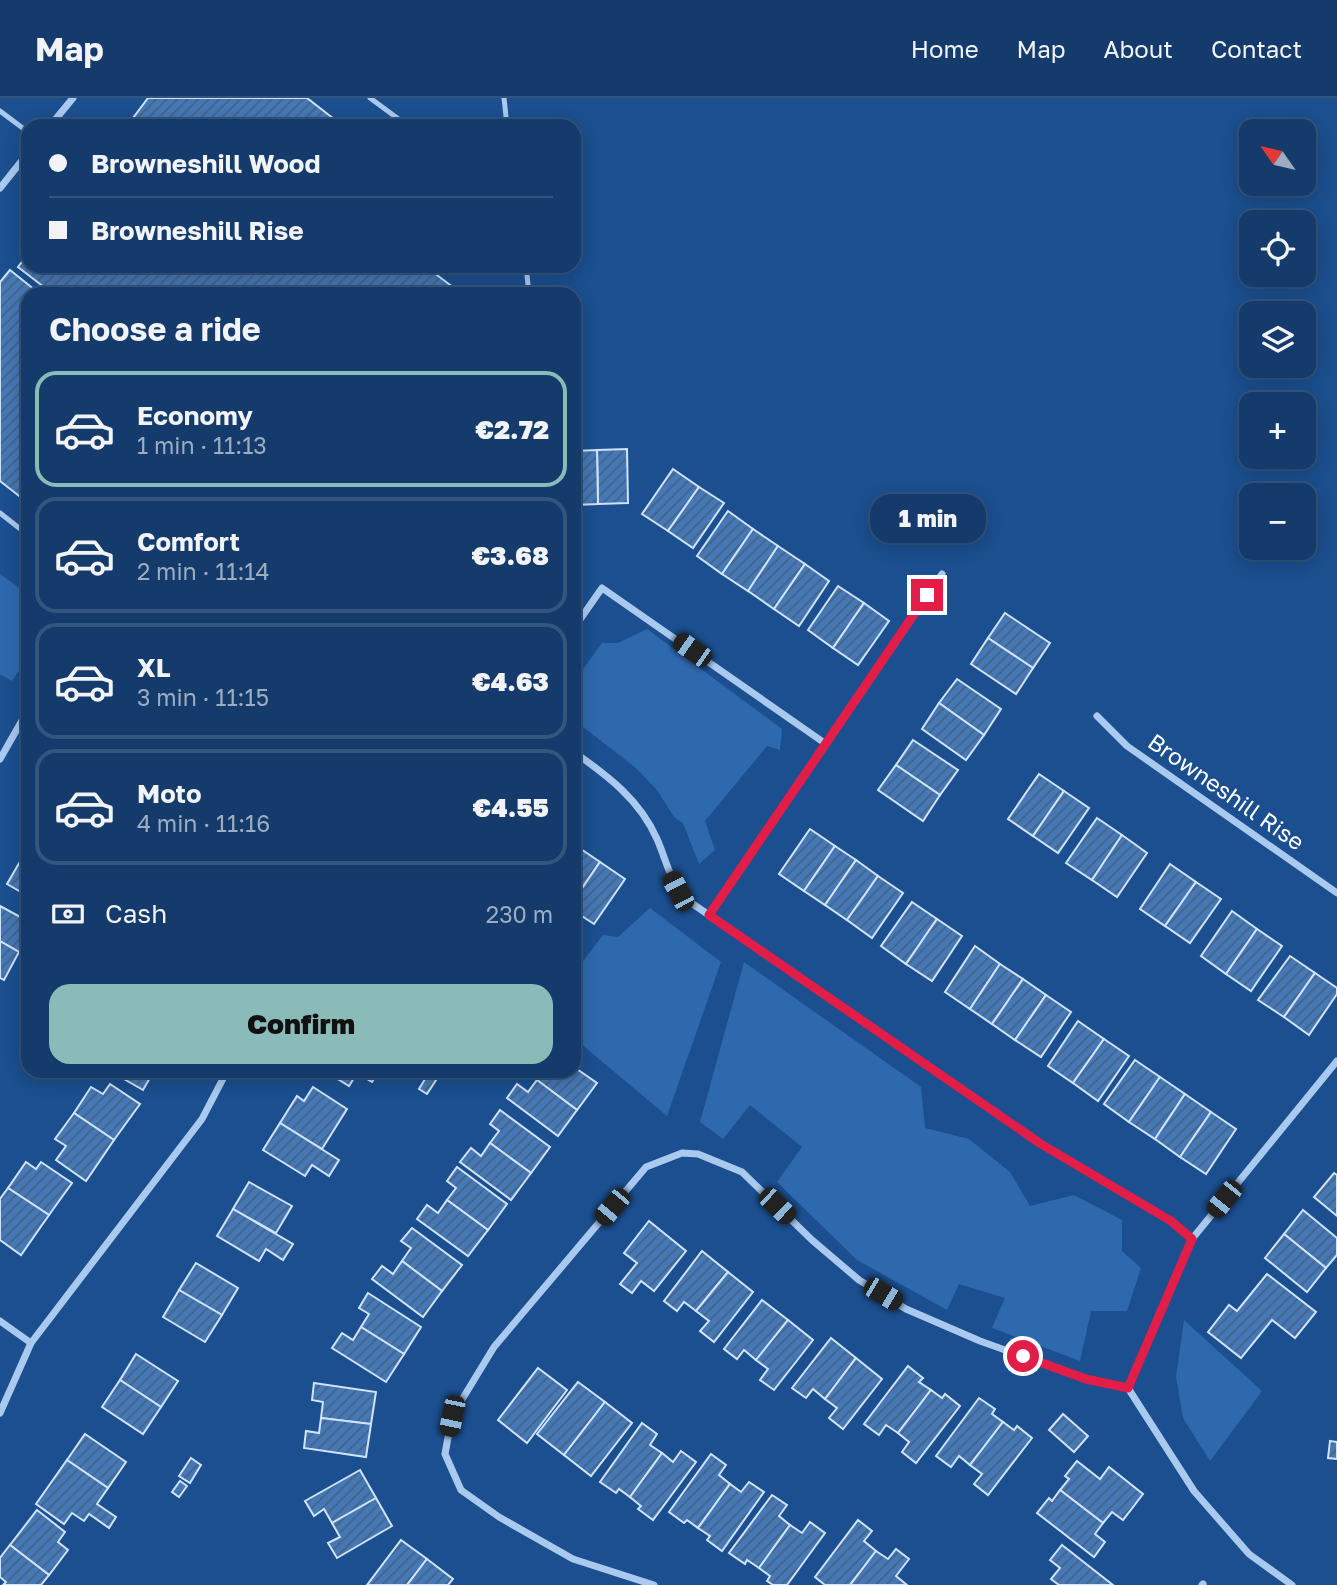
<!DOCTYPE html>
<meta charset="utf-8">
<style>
body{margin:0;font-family:"Golos Text",sans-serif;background:#1d4271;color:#f1f3f6;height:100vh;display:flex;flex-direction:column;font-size:26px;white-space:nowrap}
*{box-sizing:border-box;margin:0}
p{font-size:23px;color:#9dadc1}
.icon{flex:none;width:38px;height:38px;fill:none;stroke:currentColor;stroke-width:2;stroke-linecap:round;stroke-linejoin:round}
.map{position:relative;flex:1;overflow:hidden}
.drawer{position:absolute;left:21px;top:189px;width:560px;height:791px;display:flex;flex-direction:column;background:#143b6b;border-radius:21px;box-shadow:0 4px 18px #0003,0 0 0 2px #33557e}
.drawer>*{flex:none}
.top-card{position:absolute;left:21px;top:21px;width:560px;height:154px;border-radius:21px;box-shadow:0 4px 18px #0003,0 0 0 2px #33557e;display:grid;align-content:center;height:154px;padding:0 28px;background:#143b6b}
.needle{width:46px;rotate:304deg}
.buttons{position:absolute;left:1239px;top:21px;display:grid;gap:14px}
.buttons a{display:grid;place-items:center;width:77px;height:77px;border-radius:14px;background:#143b6b;box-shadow:0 4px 18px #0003,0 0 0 2px #33557e;font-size:35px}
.end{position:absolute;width:32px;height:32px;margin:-16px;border:9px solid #e11d48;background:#fff;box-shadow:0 0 0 4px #fff}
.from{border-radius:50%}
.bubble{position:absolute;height:49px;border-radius:21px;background:#143b6b;box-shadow:0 4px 18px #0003,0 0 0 2px #33557e;font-size:23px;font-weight:800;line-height:49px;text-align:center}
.car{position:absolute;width:21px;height:42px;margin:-21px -10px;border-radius:9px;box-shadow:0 0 5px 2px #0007;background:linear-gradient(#222 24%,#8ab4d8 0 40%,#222 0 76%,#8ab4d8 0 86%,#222 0)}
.top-card b{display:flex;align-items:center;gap:24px;height:66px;font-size:26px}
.top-card b+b{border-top:2px solid #33557e}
.top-card i{width:18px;height:18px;background:#f1f3f6}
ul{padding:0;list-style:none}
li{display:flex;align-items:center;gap:21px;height:116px;margin:0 14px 10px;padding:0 14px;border:4px solid #33557e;border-radius:21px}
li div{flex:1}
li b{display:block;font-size:26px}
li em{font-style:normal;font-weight:800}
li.selected{border-color:#8bbbb9}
li>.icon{width:63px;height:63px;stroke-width:1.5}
h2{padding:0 28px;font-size:32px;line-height:84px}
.pay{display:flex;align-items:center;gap:18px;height:77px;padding:0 28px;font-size:26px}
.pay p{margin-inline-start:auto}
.button{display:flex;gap:14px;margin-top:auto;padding:14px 28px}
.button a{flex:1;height:80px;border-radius:21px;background:#8bbbb9;color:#111;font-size:28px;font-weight:800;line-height:80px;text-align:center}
header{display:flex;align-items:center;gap:42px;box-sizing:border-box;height:98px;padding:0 35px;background:#143b6b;border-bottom:2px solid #33557e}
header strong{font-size:33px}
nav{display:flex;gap:38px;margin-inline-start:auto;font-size:24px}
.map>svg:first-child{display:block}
.green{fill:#2e69ad}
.building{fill:url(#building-hatch);stroke:#cfe3fa;stroke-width:2}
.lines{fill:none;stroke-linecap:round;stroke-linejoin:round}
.lane{stroke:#a9c9ee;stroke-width:5}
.street{stroke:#a9c9ee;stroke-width:7}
.route{stroke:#e11d48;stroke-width:9}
.labels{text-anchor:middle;stroke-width:5;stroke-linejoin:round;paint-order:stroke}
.street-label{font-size:23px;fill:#fff;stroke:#1b4f8f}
</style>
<header>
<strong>Map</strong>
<nav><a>Home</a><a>Map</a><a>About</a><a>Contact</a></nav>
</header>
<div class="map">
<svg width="1337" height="1487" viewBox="0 0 1337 1487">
<defs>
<pattern id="building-hatch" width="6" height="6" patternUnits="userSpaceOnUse" patternTransform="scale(1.75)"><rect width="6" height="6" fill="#4478b7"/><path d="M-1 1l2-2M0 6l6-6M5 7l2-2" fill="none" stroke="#486282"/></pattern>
</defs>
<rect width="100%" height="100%" fill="#1b4f8f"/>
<g class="green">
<path d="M0 476 28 496V559L12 583 0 576Z"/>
<path d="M647 531 782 631 780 652 767 648 705 723 715 752 699 766 683 725 674 719 657 692 636 670 583 629 576 591 578 578 602 545H618Z"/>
<path d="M650 810 721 864 667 1018 574 940V875L603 837 618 839Z"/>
<path d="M744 864 921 989 925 1030 969 1041 1010 1074 1030 1108 1074 1097 1122 1122V1153L1141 1170 1127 1213H1091L1080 1263 992 1230 1005 1200 959 1186 947 1212 857 1162 777 1084 802 1049 750 1007 723 1041 700 1024Z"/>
<path d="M1184 1222 1262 1293 1210 1363 1183 1320 1176 1279Z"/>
</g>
<g class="building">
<path d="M148 0H307L343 28H127Z"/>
<path d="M28 156V168H425L462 196H53L18 169Z"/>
<path d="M10 172 40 196H28V405L0 383V184Z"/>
<path d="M627 351 628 405 598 406 597 352Z"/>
<path d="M597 352 598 406 574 407V353Z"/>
<path d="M673 371 699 389 668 433 642 416Z"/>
<path d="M699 389 724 405 693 450 668 433Z"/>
<path d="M728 413 753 431 722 476 697 458Z"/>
<path d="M753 431 778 448 748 493 722 476Z"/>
<path d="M778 448 805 466 774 511 748 493Z"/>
<path d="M805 466 829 483 799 528 774 511Z"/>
<path d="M838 488 864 505 833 550 808 532Z"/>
<path d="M864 505 889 523 858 567 833 550Z"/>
<path d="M1005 515 1050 545 1033 570 988 540Z"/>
<path d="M988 540 1033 570 1016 596 971 566Z"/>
<path d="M957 581 1001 611 984 637 939 605Z"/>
<path d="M939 605 984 637 966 662 922 631Z"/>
<path d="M913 642 958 672 940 697 896 667Z"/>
<path d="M896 667 940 697 923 723 878 692Z"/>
<path d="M1039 676 1064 693 1033 738 1008 721Z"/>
<path d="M1064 693 1089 710 1058 755 1033 738Z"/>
<path d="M1097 720 1122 737 1092 782 1066 765Z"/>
<path d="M810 731 835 748 804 793 779 776Z"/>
<path d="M1122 737 1147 755 1117 799 1092 782Z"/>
<path d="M575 747 600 764 574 802V748Z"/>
<path d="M835 748 856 762 825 807 804 793Z"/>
<path d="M28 750V798L7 786Z"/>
<path d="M856 762 878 778 847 822 825 807Z"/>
<path d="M600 764 625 781 594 826 574 813V802Z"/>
<path d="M1170 766 1196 784 1165 828 1140 811Z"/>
<path d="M878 778 903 795 872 840 847 822Z"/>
<path d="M1196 784 1221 801 1190 845 1165 828Z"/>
<path d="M912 804 937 821 906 866 881 848Z"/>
<path d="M0 808 28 823V838L19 854 0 843Z"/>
<path d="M1232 813 1257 831 1226 876 1201 858Z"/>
<path d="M937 821 962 838 932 883 906 866Z"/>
<path d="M1257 831 1282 848 1251 893 1226 876Z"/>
<path d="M0 843 19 854 4 882 0 880Z"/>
<path d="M975 848 1000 866 970 911 945 894Z"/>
<path d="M1290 858 1315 875 1284 919 1258 902Z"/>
<path d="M1000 866 1023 881 992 926 970 911Z"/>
<path d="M1315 875 1337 890V896L1309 937 1284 919Z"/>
<path d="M1023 881 1046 897 1015 942 992 926Z"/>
<path d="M1046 897 1071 914 1041 959 1015 942Z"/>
<path d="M1078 923 1104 941 1073 985 1048 968Z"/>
<path d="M1104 941 1129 958 1098 1003 1073 985Z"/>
<path d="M1135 962 1160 979 1129 1024 1104 1006Z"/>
<path d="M574 969 597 985 577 1012 537 982 543 973H574Z"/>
<path d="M110 973H154L143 992Z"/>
<path d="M325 973H379L372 984 357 975 349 988Z"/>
<path d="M430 973H442L427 996 419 991Z"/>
<path d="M1160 979 1185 996 1155 1041 1129 1024Z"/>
<path d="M537 982 577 1012 558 1038 507 1000 517 986 528 994Z"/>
<path d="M110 986 140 1006 114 1042 74 1015 91 989 103 996Z"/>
<path d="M313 989 347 1011 322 1051 280 1025 297 998 304 1003Z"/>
<path d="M1185 996 1211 1014 1180 1059 1155 1041Z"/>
<path d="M500 1012 550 1049 531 1075 490 1045 499 1033 490 1026Z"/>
<path d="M1211 1014 1236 1031 1206 1076 1180 1059Z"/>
<path d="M74 1015 114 1042 86 1083 56 1062 66 1048 55 1041Z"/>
<path d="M280 1025 339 1062 329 1078 312 1067 305 1078 263 1052Z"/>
<path d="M490 1045 531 1075 511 1102 460 1064 471 1050 481 1058Z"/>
<path d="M26 1064 36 1071 41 1064 72 1085 49 1117 8 1090Z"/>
<path d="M457 1069 507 1106 488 1132 447 1102 456 1090 447 1083Z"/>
<path d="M1334 1075 1337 1077V1118L1314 1099Z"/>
<path d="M249 1084 292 1108 276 1135 233 1111Z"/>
<path d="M8 1090 49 1117 21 1157 0 1142V1101Z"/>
<path d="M447 1102 488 1132 468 1158 417 1121 427 1107 438 1115Z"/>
<path d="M233 1111 293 1146 283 1162 266 1151 259 1163 217 1138Z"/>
<path d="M1303 1112 1337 1140V1157L1326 1170 1284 1136Z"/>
<path d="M649 1123 686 1153 654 1193 641 1183 632 1195 620 1186 637 1165 624 1155Z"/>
<path d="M412 1130 462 1167 442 1193 402 1163 411 1150 401 1143Z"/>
<path d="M1284 1136 1326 1170 1307 1194 1265 1160Z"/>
<path d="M702 1153 728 1174 696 1213 684 1204 677 1213 664 1203Z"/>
<path d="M402 1163 442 1193 423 1219 372 1181 382 1168 393 1176Z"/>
<path d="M196 1165 238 1190 222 1217 179 1192Z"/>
<path d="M728 1174 753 1194 714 1244 700 1233 709 1223 696 1213Z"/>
<path d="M1267 1176 1316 1214 1295 1240 1272 1222 1241 1260 1208 1234 1229 1207 1237 1213Z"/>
<path d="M179 1192 222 1217 205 1244 163 1219Z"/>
<path d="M368 1195 421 1229 404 1256 361 1229 369 1216 359 1210Z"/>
<path d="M762 1202 788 1222 756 1262 744 1252 737 1261 724 1251Z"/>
<path d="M788 1222 813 1242 774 1292 760 1282 768 1271 756 1262Z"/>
<path d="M361 1229 404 1256 386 1284 332 1250 342 1235 353 1242Z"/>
<path d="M831 1240 856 1260 825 1301 813 1291 806 1300 792 1290Z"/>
<path d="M136 1256 178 1283 161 1309 120 1282Z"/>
<path d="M856 1260 882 1281 843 1331 829 1320 837 1310 825 1301Z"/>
<path d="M908 1268 923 1280 919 1284 931 1292 898 1335 886 1327 879 1337 864 1326Z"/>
<path d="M538 1270 567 1292 527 1345 498 1322Z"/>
<path d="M120 1282 161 1309 143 1336 102 1309Z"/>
<path d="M578 1284 605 1304 564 1357 537 1336Z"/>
<path d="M314 1285 376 1294 371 1326 321 1320 323 1304 312 1302Z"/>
<path d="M931 1292 942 1300 945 1296 960 1308 916 1365 902 1354 909 1344 898 1335Z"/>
<path d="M979 1300 995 1311 992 1316 1003 1324 970 1367 959 1358 951 1369 936 1358Z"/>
<path d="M605 1304 632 1325 591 1378 564 1357Z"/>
<path d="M1063 1316 1088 1338 1074 1354 1049 1332Z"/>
<path d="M321 1320 371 1326 366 1359 304 1350 306 1333 319 1335Z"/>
<path d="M1003 1324 1014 1332 1017 1328 1032 1340 988 1397 974 1386 982 1376 970 1367Z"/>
<path d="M642 1325 657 1336 650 1347 662 1355 630 1399 619 1391 616 1395 600 1384Z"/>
<path d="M85 1336 126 1364 108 1390 67 1362Z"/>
<path d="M1330 1343 1337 1344V1361L1328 1360Z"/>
<path d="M681 1353 696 1364 653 1422 638 1411 641 1408 630 1399 662 1355 673 1364Z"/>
<path d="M711 1356 726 1367 719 1377 730 1386 698 1430 687 1422 684 1425 669 1414Z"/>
<path d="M191 1360 201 1367 190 1385 179 1378Z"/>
<path d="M67 1362 108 1390 97 1406 116 1419 109 1430 89 1416 84 1423 72 1415 64 1426 36 1406Z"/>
<path d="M1077 1363 1100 1381 1109 1369 1143 1396 1123 1422 1112 1414 1103 1425 1060 1392 1069 1381 1065 1378Z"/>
<path d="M360 1372 376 1400 332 1425 324 1411 314 1418 305 1403Z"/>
<path d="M180 1383 187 1388 179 1399 172 1394Z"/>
<path d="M749 1384 764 1394 722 1453 707 1442 710 1438 698 1430 730 1386 741 1394Z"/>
<path d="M1060 1392 1103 1425 1095 1436 1105 1444 1094 1459 1037 1415 1049 1400 1052 1403Z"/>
<path d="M772 1397 787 1407 779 1418 790 1427 759 1470 747 1462 745 1466 729 1455Z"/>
<path d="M376 1400 392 1428 337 1460 328 1445 340 1439 332 1425Z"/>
<path d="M37 1412 65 1434 58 1444 68 1452 49 1477 10 1447Z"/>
<path d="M858 1422 872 1433 864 1443 876 1453 850 1487H825L815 1479Z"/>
<path d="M810 1424 825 1435 787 1487H773L767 1483 770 1478 759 1470 790 1427 802 1435Z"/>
<path d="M401 1442 427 1461 407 1487H367Z"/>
<path d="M10 1447 49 1477 41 1487H3L6 1484 0 1479V1460Z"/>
<path d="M1062 1447 1113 1487H1059L1051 1481 1060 1470 1050 1462Z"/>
<path d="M896 1451 909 1461 896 1478 907 1487H850L876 1453 888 1461Z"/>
<path d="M427 1461 453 1481 448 1487H407Z"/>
</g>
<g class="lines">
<g class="lane">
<path d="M370 0 408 28"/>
<path d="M504 0 507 28"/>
<path d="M0 13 28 34"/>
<path d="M526 168 529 196"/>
<path d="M0 415 28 437"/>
</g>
<g class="street">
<path d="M50 28 73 0"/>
<path d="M0 90 28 55"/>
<path d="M574 530 602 490 826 646 942 476"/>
<path d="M1097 618 1127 648 1337 795"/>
<path d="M574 654C608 678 640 702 657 741 668 766 669 784 690 804L1041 1046 1171 1123 1192 1141"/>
<path d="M0 661 28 612"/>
<path d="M709 817 826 646"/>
<path d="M0 1223 31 1245"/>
<path d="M1128 1290 1192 1141 1337 963"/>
<path d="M0 1315 31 1245 202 1021 227 973"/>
<path d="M654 1487 573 1461 499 1419 461 1392 445 1356 452 1318 494 1249 646 1069 682 1055 698 1056 742 1074 812 1142 859 1182 906 1211 980 1243 1086 1281 1128 1290 1194 1393 1249 1456 1292 1487"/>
<path d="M1202 1487 1203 1486"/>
</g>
</g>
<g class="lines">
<path class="route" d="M927 497 709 817 1041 1046 1171 1123 1192 1141 1128 1290 1086 1281 1023 1258"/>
</g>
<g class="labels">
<g class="street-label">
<text transform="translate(1226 694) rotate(35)" y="8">Browneshill Rise</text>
</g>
</g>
</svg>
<div class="buttons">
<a><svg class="needle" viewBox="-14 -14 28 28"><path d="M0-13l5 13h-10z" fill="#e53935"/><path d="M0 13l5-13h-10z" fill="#9dadc1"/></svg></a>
<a><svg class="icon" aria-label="locate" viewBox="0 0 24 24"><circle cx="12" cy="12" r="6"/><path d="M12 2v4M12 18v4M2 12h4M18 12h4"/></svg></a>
<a><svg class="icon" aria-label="layers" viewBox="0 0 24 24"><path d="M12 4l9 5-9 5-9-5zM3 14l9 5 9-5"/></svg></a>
<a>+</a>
<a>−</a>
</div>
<i class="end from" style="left:1023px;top:1258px"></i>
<i class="end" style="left:927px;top:497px"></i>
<div class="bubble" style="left:870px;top:396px;width:116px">1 min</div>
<i class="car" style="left:692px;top:552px;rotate:305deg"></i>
<i class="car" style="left:678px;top:793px;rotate:332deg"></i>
<i class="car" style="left:1224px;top:1101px;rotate:219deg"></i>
<i class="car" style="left:777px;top:1108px;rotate:134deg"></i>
<i class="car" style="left:612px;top:1109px;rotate:220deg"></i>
<i class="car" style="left:883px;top:1196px;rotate:121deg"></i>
<i class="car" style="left:452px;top:1318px;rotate:192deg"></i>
<div class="top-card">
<b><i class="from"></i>Browneshill Wood</b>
<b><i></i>Browneshill Rise</b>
</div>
<section class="drawer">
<h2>Choose a ride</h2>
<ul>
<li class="selected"><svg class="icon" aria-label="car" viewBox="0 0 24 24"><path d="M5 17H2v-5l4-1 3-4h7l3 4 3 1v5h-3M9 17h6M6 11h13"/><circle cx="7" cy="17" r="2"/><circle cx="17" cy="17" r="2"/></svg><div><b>Economy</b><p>1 min · 11:13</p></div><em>€2.72</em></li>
<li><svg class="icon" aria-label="car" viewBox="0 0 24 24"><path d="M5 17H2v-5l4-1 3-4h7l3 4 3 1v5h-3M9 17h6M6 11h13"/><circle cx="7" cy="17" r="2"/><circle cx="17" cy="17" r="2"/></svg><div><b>Comfort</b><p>2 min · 11:14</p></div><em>€3.68</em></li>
<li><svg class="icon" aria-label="car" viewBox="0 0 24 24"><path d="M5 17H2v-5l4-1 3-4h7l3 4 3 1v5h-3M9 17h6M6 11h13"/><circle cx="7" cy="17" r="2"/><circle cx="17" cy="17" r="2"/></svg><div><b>XL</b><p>3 min · 11:15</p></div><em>€4.63</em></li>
<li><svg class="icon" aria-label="car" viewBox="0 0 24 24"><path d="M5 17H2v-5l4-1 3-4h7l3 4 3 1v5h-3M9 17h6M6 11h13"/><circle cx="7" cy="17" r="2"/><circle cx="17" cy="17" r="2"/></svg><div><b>Moto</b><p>4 min · 11:16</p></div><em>€4.55</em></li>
</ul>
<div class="pay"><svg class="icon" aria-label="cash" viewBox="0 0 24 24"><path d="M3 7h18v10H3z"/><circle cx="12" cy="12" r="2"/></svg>Cash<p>230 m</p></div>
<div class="button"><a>Confirm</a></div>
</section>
</div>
